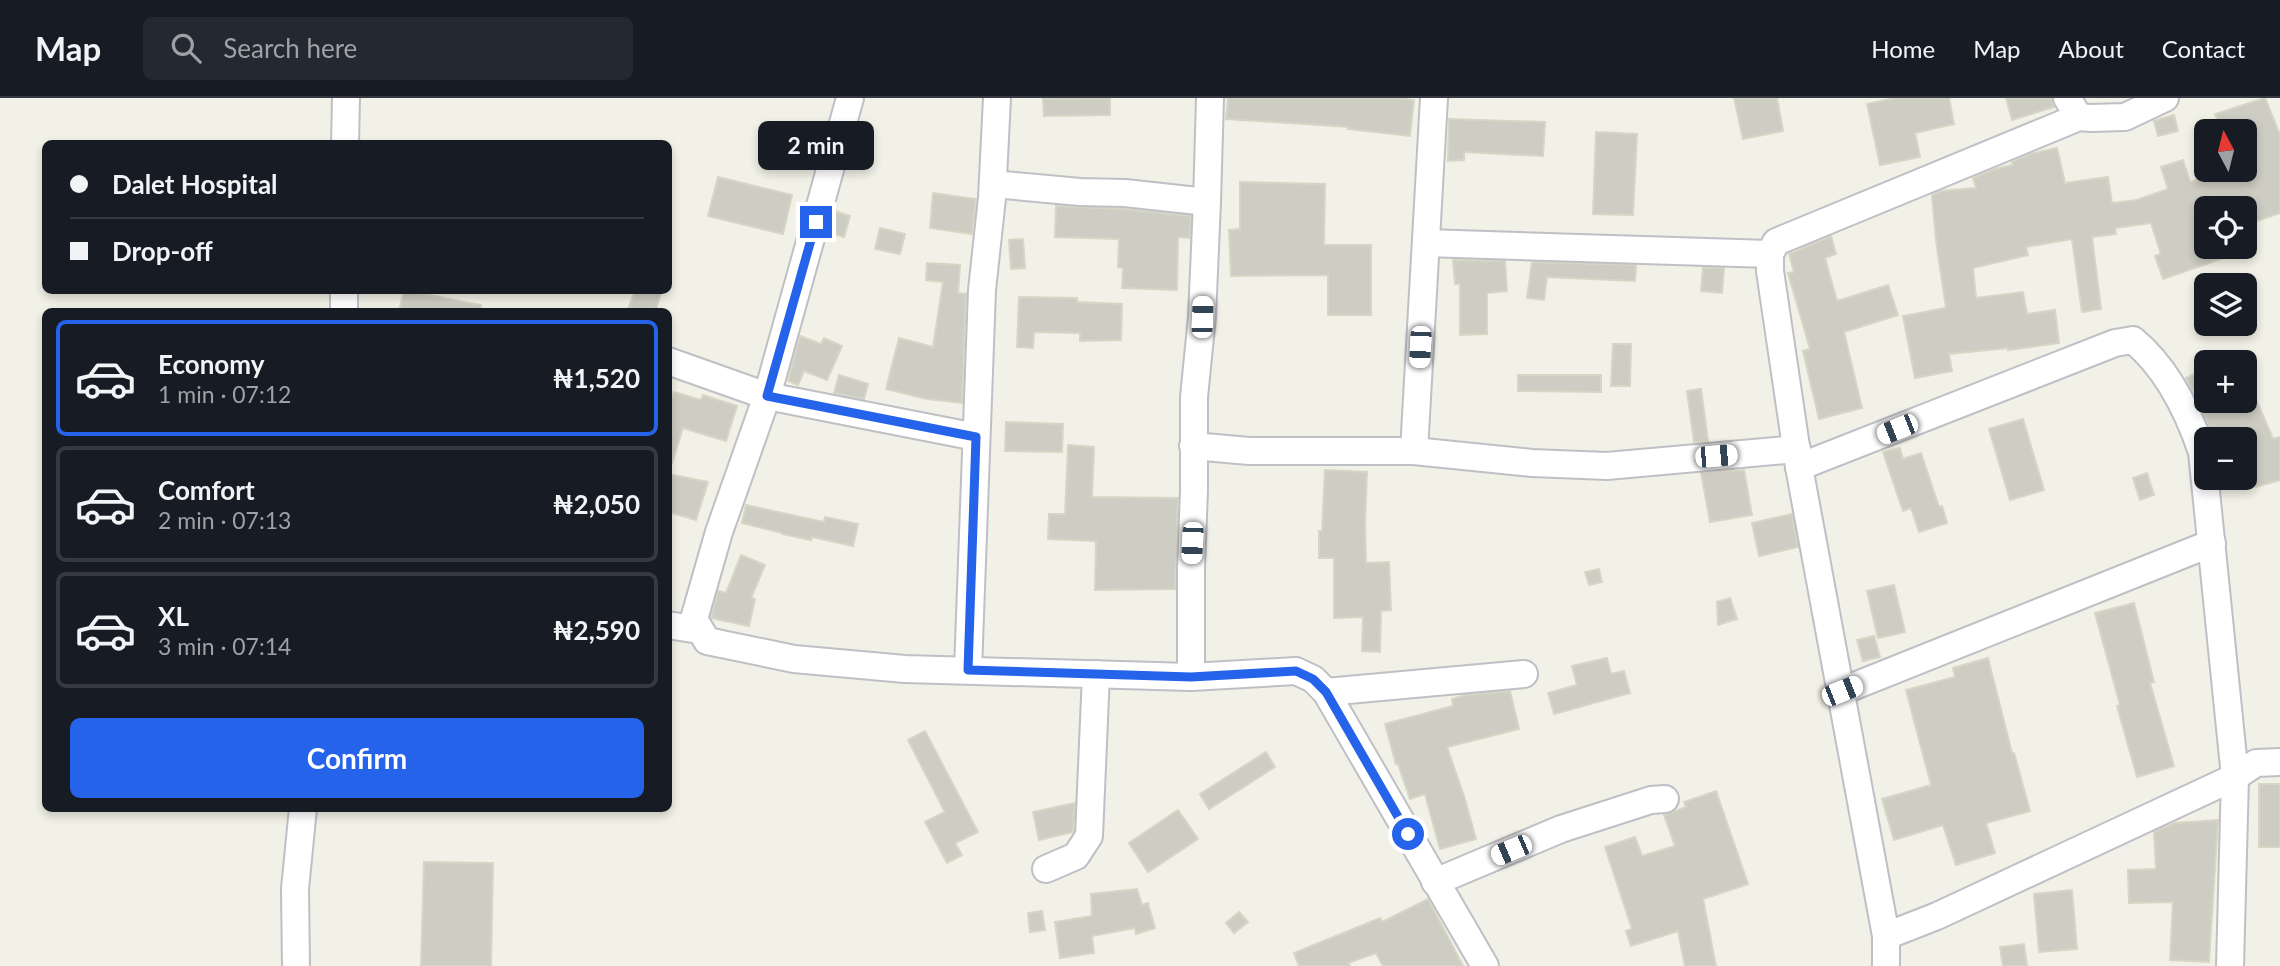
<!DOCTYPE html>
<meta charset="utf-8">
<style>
body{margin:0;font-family:Lato,sans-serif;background:#242831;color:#f1f3f6;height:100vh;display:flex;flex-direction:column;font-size:26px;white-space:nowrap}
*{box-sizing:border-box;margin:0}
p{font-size:23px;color:#9ea1a6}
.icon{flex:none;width:38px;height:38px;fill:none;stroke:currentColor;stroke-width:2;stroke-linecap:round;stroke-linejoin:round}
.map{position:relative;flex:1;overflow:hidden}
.side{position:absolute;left:42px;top:210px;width:630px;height:504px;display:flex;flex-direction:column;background:#171b24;border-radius:10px;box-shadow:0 4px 10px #0003}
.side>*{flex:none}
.hud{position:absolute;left:42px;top:42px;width:630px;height:154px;border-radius:10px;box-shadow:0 4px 10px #0003;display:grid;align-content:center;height:154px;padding:0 28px;background:#171b24}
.needle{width:46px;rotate:353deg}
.fabs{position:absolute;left:2194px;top:21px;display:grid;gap:14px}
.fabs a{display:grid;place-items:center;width:63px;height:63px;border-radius:10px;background:#171b24;box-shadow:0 4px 10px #0003;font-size:35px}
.end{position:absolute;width:32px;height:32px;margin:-16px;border:9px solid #2563eb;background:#fff;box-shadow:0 0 0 4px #fff}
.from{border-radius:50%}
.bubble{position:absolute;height:49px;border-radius:10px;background:#171b24;box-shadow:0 4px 10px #0003;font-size:23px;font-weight:700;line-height:49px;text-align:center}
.car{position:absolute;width:21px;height:42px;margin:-21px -10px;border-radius:9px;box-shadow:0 0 5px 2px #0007;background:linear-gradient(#fff 24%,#345 0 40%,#fff 0 76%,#345 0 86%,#fff 0)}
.hud b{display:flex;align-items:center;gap:24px;height:66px;font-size:26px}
.hud b+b{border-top:2px solid #363941}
.hud i{width:18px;height:18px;background:#f1f3f6}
ul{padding:12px 0 0;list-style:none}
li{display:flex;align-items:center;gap:21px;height:116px;margin:0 14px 10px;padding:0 14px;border:4px solid #363941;border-radius:10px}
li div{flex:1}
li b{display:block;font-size:26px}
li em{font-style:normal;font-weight:700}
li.active{border-color:#2563eb}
li>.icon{width:63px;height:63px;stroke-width:1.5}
.button{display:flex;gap:14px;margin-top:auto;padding:14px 28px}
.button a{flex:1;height:80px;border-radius:10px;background:#2563eb;color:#fff;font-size:28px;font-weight:700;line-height:80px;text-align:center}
header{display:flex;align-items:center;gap:42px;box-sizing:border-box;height:98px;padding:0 35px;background:#171b24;border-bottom:2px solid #363941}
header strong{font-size:33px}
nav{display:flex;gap:38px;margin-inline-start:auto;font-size:24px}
.search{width:490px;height:63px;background:#242831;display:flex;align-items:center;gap:18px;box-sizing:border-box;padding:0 24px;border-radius:10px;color:#9ea1a6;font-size:26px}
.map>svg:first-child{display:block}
.building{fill:#cdcdc3;stroke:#d7d6c5;stroke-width:2}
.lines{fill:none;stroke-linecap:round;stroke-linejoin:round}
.minor-casing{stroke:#bfbfc6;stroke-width:30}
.minor{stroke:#fff;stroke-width:26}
.route{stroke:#2563eb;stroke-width:9}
</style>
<header>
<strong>Map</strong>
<div class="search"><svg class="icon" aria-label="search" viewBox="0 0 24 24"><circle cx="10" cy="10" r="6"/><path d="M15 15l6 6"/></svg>Search here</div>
<nav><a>Home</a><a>Map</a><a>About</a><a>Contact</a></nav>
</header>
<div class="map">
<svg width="2280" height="868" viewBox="0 0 2280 868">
<rect width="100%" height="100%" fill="#f1f1e7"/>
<g class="building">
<path d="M1110 0V17L1044 18 1043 1Z"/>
<path d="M1228 0H1398L1414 2 1410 38 1348 31 1349 29 1226 21Z"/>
<path d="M1734 0H1777L1783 33 1743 41Z"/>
<path d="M1896 0H1949L1954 26 1915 35 1920 59 1880 67 1867 6Z"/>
<path d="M2006 0H2051L2054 9 2012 22Z"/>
<path d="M2265 0 2280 37V115L2254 124 2249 110H2207V149H2249L2250 151 2163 181 2155 158 2161 156 2151 125 2115 130 2116 136 2092 139 2101 211 2082 214 2072 141 2026 149 2028 157 1973 170 1976 200 2023 194 2027 216 2055 212 2059 245 2008 252V250L1949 256 1952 273 1915 280 1903 218 1946 210 1936 143 1932 97 1941 93 1976 90 1973 80 1995 71 2013 67 2012 64 2030 56 2057 50 2065 85 2108 79 2112 105 2137 102 2168 91 2161 69 2183 62 2190 84 2226 72H2245V33H2222L2215 16Z"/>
<path d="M2174 17 2178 33 2158 38 2154 23Z"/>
<path d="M1449 21 1545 24 1543 58 1464 54V62L1448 63Z"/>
<path d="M1596 34 1637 36 1633 117 1593 116Z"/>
<path d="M718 79 792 97 783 136 708 118Z"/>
<path d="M1240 84 1325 86 1324 147H1371V217H1328V177L1231 178 1229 132 1240 131Z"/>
<path d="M933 95 976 101 972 136 930 130Z"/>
<path d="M1056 108 1124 111 1191 118 1190 140 1178 139 1177 192 1122 190 1123 170 1118 169 1119 141 1055 139Z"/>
<path d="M835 113 850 118 844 139 829 135Z"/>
<path d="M880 130 905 136 900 156 875 151Z"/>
<path d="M1831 138 1836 156 1825 160 1837 203 1888 187 1898 217 1844 234 1862 310 1819 321 1803 253 1810 251 1788 175 1794 174 1789 156Z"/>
<path d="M1023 141 1025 170 1011 171 1009 142Z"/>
<path d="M1453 162 1505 163 1507 193 1487 195V236L1460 237V186H1455Z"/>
<path d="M1532 164 1636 167 1635 183 1547 179 1544 202 1527 200Z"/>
<path d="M927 165 960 167 958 195 966 196 962 305 927 301 886 291 899 240 933 249 943 184 926 182Z"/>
<path d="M1703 170H1724L1722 195 1701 193Z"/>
<path d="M404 192 481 207 480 214H399Z"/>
<path d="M635 192H662L655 214H627Z"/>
<path d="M1019 199 1077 200V204L1122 206 1121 242 1080 243V235L1034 234 1033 250 1017 249Z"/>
<path d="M800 238 821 246 824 240 842 248 827 282 804 273 798 287 788 283Z"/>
<path d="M1613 246H1631L1630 288H1611Z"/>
<path d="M2207 270V298L2198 302 2186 280Z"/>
<path d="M2245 276 2273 341 2280 339V382L2256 389 2245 341H2214L2198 303H2245Z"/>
<path d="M839 277 868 286 864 301 834 295Z"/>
<path d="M1518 277H1601V294L1518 293Z"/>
<path d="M1701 291 1708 343 1694 344 1687 293Z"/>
<path d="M674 294 701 302 703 297 737 308 726 343 683 330 672 365 668 364V312Z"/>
<path d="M2023 321 2044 392 2010 402 1989 331Z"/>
<path d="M1006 324 1063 326 1062 354 1005 353Z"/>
<path d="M1068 347 1094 349 1092 399 1178 400 1175 491 1095 492 1096 443 1048 441 1049 416H1065Z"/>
<path d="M1900 350 1903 361 1921 355 1939 409 1942 408 1947 425 1919 434 1911 410 1903 413 1883 354Z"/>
<path d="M1325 372 1367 374 1365 424 1366 465 1389 464 1391 512 1381 513 1380 554 1362 553 1363 519 1334 520V460H1319V433H1322Z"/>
<path d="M1744 372 1752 417 1710 424 1701 375Z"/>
<path d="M2147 375 2154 397 2140 402 2133 380Z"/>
<path d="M668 376 708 384 696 422 668 414Z"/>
<path d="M746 407 824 424 825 419 858 426 853 448 812 439 811 442 782 436V435L742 425Z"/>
<path d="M1792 416 1798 449 1759 458 1752 425Z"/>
<path d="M741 457 765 467 751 500 755 501 749 528 711 520 718 493 726 495Z"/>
<path d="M1599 471 1602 484 1589 487 1585 474Z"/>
<path d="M1894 487 1905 534 1878 540 1867 493Z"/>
<path d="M1730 500 1737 521 1718 527 1717 504Z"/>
<path d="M2134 505 2154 584 2150 585 2174 668 2137 679 2117 608 2120 607 2095 515Z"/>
<path d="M1874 538 1880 559 1863 563 1857 542Z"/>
<path d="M1607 560 1611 576 1624 573 1630 595 1554 616 1548 595 1577 587 1572 568Z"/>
<path d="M1988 560 2012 655H2014L2030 713 1986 725 1995 755 1956 767 1943 727 1894 742 1882 701 1931 687 1906 592 1955 579 1953 570Z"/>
<path d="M1510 593 1519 631 1447 649 1464 698 1476 741 1440 751 1425 696 1410 701 1398 666H1396L1385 626 1453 608 1452 601 1466 597Z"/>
<path d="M925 633 978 734 955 745 962 757 947 765 925 724 945 714 908 642Z"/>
<path d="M1266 654 1275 669 1209 711 1200 696Z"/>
<rect x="2259" y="686" width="21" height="63"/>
<path d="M1716 693 1748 786 1703 801 1716 868H1685L1678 833 1631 848 1626 833 1632 831 1605 749 1635 739 1642 758 1675 748 1664 717 1686 709 1684 704Z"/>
<path d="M1075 705 1073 734 1039 742 1033 714Z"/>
<path d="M1178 712 1198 741 1148 774 1129 745Z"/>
<path d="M2218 722 2209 864 2170 862 2173 804 2129 805 2128 772 2156 771 2154 734 2175 725Z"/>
<path d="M424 764 493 765 491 868H421Z"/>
<path d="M1137 791 1142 807 1148 805 1155 830 1136 836 1135 830 1092 838 1094 855 1060 860 1055 824 1092 818 1091 796Z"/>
<path d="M2072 792 2077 851 2039 854 2034 796Z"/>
<path d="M1428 801 1463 868H1383L1376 855 1348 865 1350 868H1299L1294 855 1380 820 1382 824Z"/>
<path d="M1042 813 1045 832 1030 834 1028 815Z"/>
<path d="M1239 814 1248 824 1234 835 1226 825Z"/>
<path d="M2024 846 2027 868H2003L2000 849Z"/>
</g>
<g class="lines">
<g class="minor-casing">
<g id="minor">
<path d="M850 0 767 298 719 434 694 521 707 543 794 561 905 571 1191 579 1296 573 1313 581 1326 594 1485 868"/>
<path d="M2067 0 2079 19 2091 20 2125 19 2165 0"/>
<path d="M345 46 346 0"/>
<path d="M993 86 1080 94 1125 95 1207 104 1202 219 1194 299V392L1191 471V579"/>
<path d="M1207 104 1210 0"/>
<path d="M1426 145 1770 156"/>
<path d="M344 214V192"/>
<path d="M668 263 767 298 976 339"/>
<path d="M1193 348 1249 353H1414L1532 365 1607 368 1797 351"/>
<path d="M1414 353 1434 0"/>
<path d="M1799 369 2115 245 2133 242C2167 270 2188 313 2202 354L2235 679 2230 868"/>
<path d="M668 527 699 532"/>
<path d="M968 572 982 192 992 100 997 0"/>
<path d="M1842 593 2212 445"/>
<path d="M1326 594 1524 576"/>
<path d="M1046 771 1076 758 1089 738 1096 576"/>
<path d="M1435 784 1561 731 1651 702 1665 701"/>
<path d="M1886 838 1799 369 1770 173V156L1776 144 2079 19"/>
<path d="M296 868 295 791 303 710"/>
<path d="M1886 868V838L1937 818 2235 679 2256 665 2280 664"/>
</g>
</g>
<use href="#minor" class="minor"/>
</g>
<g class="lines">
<path class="route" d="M816 124 767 298 976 339 968 572 1191 579 1296 573 1313 581 1326 594 1408 736"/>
</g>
</svg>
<div class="fabs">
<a><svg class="needle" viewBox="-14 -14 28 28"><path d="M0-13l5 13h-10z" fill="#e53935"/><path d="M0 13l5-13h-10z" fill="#9ea1a6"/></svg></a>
<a><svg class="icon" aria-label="locate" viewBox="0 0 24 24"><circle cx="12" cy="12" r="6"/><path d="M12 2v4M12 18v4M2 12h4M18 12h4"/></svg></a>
<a><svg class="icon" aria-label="layers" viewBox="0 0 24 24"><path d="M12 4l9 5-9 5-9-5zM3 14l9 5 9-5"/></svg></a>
<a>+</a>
<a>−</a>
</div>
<i class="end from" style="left:1408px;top:736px"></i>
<i class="end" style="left:816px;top:124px"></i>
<div class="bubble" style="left:758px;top:23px;width:116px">2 min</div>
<i class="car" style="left:1202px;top:219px;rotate:2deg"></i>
<i class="car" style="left:1420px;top:249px;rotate:183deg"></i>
<i class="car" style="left:1897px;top:331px;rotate:248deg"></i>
<i class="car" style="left:1716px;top:358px;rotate:85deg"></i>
<i class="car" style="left:1192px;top:445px;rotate:183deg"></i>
<i class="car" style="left:1842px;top:593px;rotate:68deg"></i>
<i class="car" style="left:1511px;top:752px;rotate:247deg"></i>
<div class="hud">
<b><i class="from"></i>Dalet Hospital</b>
<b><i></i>Drop-off</b>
</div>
<section class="side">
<ul>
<li class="active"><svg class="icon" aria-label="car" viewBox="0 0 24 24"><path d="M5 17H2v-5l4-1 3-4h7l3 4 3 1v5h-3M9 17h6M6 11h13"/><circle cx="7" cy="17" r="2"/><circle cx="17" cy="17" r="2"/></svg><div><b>Economy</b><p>1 min · 07:12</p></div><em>₦1,520</em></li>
<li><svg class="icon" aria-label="car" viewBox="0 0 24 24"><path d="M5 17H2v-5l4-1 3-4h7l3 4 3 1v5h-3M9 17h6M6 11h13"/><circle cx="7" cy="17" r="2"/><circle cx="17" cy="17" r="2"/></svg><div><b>Comfort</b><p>2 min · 07:13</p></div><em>₦2,050</em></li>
<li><svg class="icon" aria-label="car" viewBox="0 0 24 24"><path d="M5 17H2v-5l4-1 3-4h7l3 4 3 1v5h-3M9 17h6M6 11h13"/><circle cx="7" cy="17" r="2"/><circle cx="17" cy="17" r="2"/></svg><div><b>XL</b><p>3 min · 07:14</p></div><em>₦2,590</em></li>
</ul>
<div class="button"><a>Confirm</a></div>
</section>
</div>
